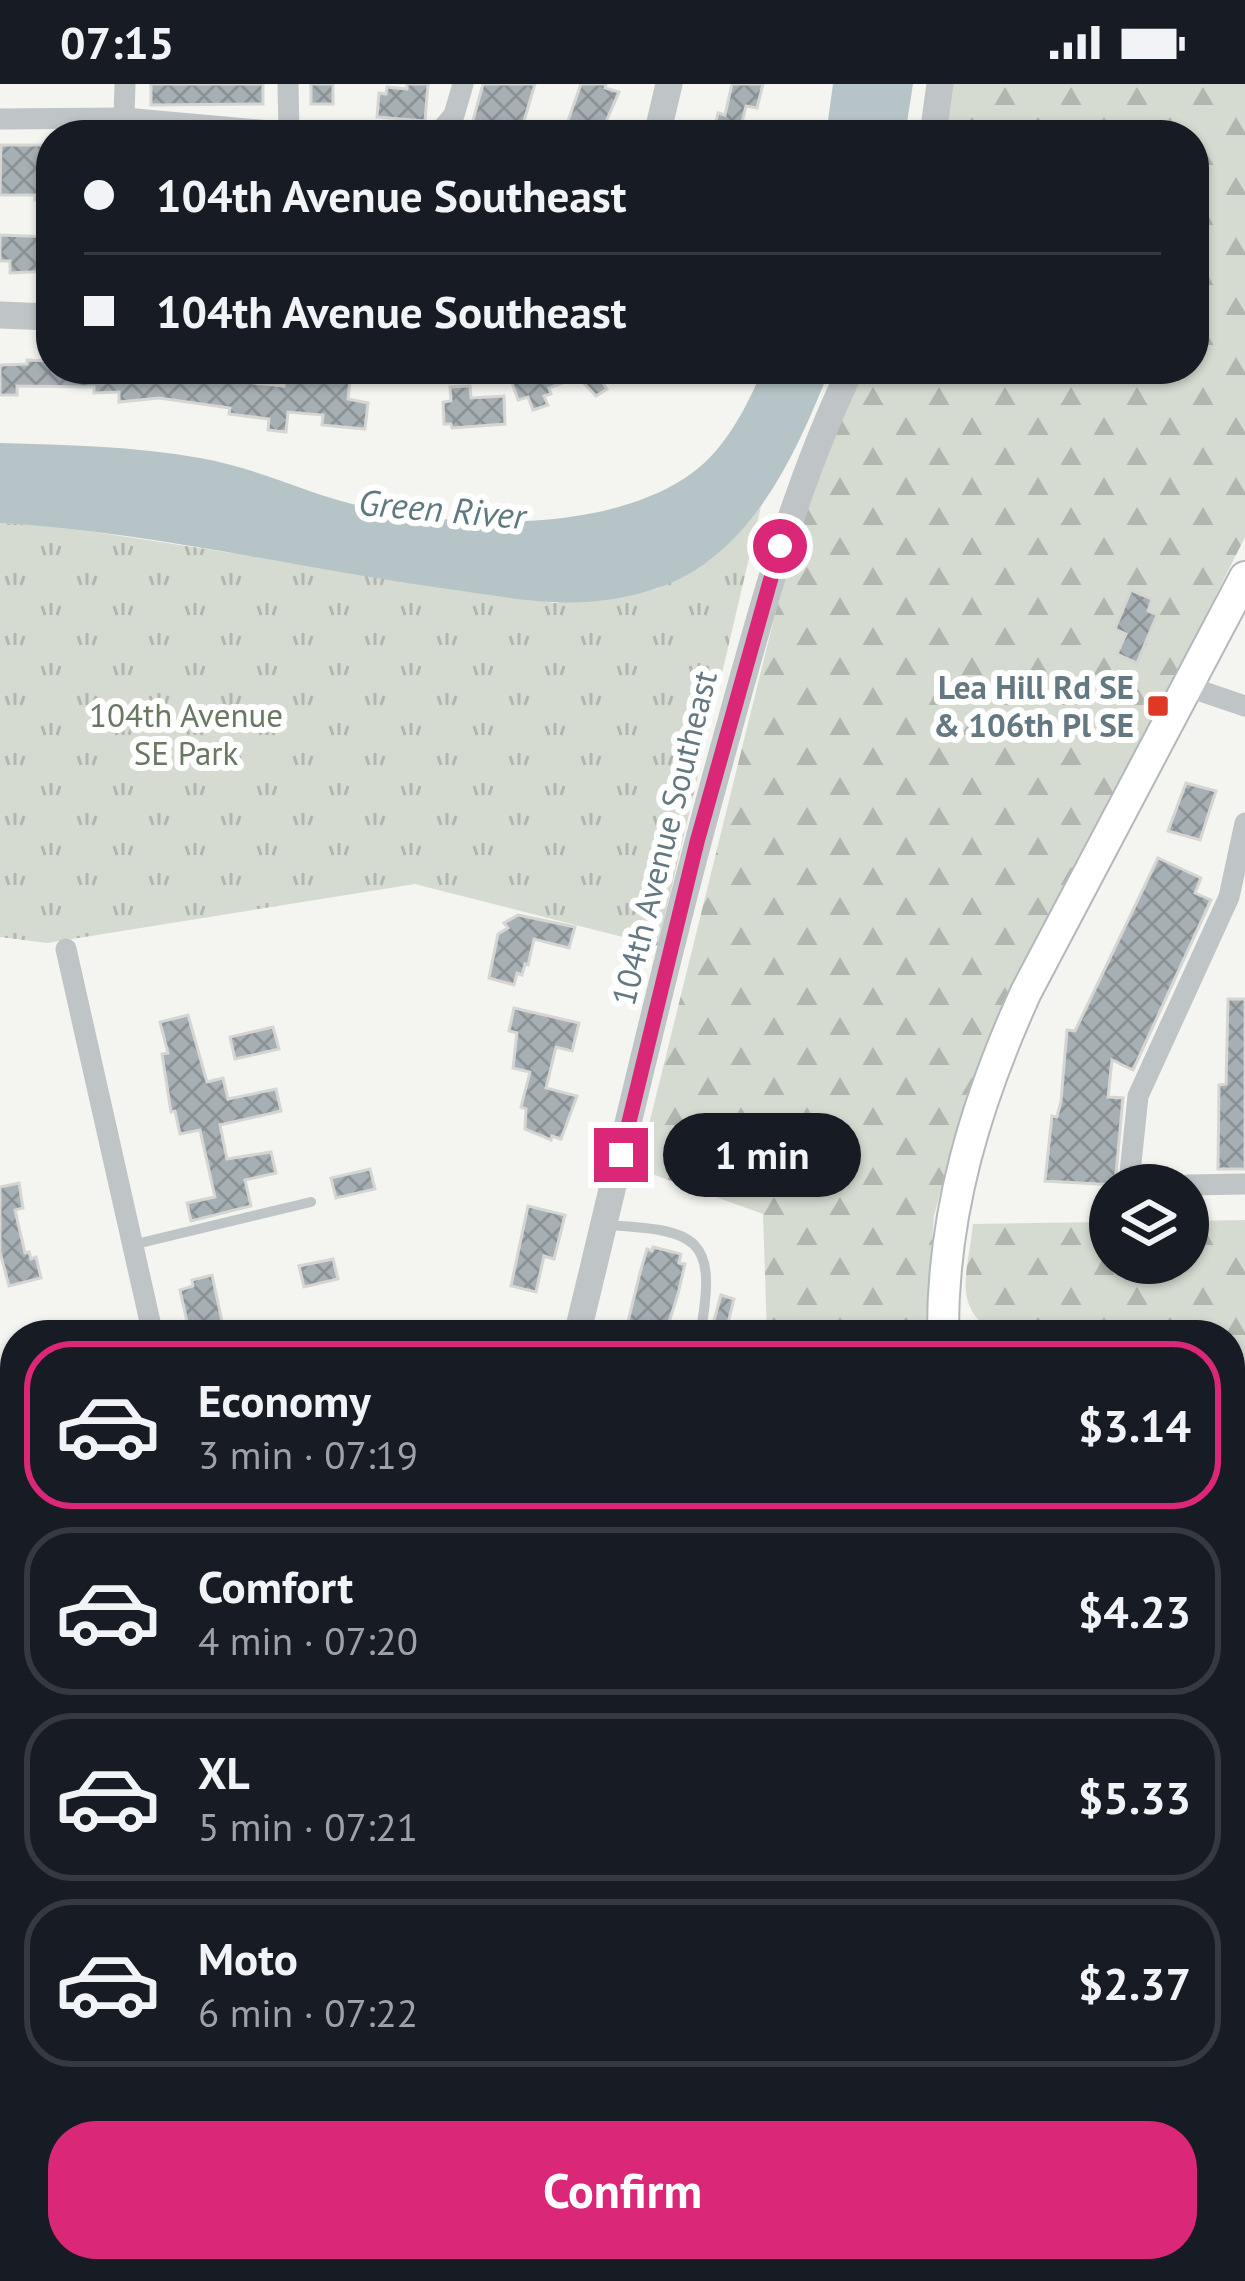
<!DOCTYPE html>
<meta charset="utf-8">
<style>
body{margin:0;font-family:"PT Sans",sans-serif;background:#20242c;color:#f1f3f6;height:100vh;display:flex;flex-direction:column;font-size:45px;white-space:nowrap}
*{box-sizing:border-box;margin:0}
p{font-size:39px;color:#9ea1a6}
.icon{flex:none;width:66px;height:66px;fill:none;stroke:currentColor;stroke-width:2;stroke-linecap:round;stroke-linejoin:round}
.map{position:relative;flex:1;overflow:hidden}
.panel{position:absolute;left:0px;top:1236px;width:1245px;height:963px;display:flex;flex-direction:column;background:#171b24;border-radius:48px 48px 0 0;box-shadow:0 3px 9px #0004}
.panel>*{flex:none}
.banner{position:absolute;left:36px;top:36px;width:1173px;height:264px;border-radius:48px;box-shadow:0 3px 9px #0004;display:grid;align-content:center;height:264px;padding:0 48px;background:#171b24}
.controls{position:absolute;left:1089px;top:1080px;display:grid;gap:24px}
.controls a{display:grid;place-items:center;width:120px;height:120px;border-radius:50%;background:#171b24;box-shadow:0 3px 9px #0004;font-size:60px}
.end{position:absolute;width:54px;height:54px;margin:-27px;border:15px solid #db2777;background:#fff;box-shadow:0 0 0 6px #fff}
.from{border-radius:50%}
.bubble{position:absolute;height:84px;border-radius:42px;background:#171b24;box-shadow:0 3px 9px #0004;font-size:39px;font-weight:800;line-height:84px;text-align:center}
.banner b{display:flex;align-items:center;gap:42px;height:114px;font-size:45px}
.banner b+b{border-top:3px solid #363941}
.banner i{width:30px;height:30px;background:#f1f3f6}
ul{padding:21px 0 0;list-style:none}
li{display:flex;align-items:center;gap:36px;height:168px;margin:0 24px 18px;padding:0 24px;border:6px solid #363941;border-radius:48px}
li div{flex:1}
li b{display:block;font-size:45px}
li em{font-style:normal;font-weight:800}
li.active{border-color:#db2777}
li>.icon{width:108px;height:108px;stroke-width:1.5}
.cta{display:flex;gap:24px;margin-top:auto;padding:24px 48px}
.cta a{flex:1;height:138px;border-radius:48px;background:#db2777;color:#fff;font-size:48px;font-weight:800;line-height:138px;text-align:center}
.status{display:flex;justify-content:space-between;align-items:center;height:84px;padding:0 60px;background:#171b24;direction:ltr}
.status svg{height:33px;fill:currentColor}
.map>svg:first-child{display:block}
.forest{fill:url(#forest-firs)}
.park{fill:url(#park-tufts)}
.water{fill:#b7c4c7}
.building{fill:url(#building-cross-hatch);stroke:#d5d5d3;stroke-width:3}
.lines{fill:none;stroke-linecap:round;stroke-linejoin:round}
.secondary-casing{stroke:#b2b8bb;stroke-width:34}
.service{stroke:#bfc4c6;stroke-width:10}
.minor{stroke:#bfc4c6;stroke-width:21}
.tertiary{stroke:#bfc4c6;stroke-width:27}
.secondary{stroke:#fff;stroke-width:30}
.route{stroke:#db2777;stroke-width:15}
.poi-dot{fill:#df3825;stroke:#fff;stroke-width:4.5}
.labels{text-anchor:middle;stroke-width:12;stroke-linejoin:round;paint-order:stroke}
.poi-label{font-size:33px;font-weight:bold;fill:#647881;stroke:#fff;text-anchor:end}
.park-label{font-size:33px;fill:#697862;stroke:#fff}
.street-label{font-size:33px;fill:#647881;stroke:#fff}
.water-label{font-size:36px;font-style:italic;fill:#5f7a7f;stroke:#fff}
</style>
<div class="status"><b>07:15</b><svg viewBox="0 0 49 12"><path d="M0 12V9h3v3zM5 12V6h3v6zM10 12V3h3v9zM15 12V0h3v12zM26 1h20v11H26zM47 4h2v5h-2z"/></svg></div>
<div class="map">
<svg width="1245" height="2197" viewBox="0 0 1245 2197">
<defs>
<pattern id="forest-firs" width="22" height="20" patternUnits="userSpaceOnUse" patternTransform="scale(3)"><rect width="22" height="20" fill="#d6dbd1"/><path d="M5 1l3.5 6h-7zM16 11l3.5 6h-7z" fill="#b1b6af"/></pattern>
<pattern id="park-tufts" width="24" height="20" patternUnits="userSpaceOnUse" patternTransform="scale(3)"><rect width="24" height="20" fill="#d6dbd1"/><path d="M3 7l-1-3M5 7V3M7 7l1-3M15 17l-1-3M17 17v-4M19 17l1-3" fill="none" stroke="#b1b6af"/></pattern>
<pattern id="building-cross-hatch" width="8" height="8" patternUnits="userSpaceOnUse" patternTransform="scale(3)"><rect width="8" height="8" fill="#a6afb3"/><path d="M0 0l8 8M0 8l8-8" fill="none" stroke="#8b9397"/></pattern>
</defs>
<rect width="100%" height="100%" fill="#f4f4f0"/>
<g class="forest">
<path d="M951 0H1245V453L967 1010 934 1132 925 1251H767L763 1130 638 1085 801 425 863 285H1194V51H944Z"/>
<path d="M1245 1136V1692L1230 1677V1251H999C950 1225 968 1189 973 1140L1110 1138V1179H1188V1137Z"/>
<path d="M1230 1729C1245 1766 1241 1850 1239 1896 1238 1918 1245 1940 1245 1963L1230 1966Z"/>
<path d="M593 2184H893V2197H588Z"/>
</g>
<path class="park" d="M761 423 658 862 415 800 47 859 0 853V439L56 442 555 519 656 505 695 486Z"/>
<g class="water">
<path d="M833 0H913L905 51H826Z"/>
<path d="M763 285H830C800 359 765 442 694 487 655 511 598 521 553 518 523 517 492 511 462 507 308 487 155 448 0 439V359C66 361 134 362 200 374 254 383 303 408 356 421 452 444 599 450 685 394 724 369 745 326 763 285Z"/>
<path d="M0 1599 15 1610V1742L0 1727Z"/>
<path d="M255 2184H372L376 2197H258Z"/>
</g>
<g class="building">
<path d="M151 0H263V20L151 21Z"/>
<rect x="311" y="0" width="22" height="20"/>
<path d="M407 0H428L425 37 377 33 379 9 386 10 387 3 407 5Z"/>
<path d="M483 0H535L524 37 532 40 529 51H469Z"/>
<path d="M581 0H606L605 4 619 8 600 51H563Z"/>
<path d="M732 0H763L757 24 746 22 739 51H713L718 29 725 31Z"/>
<path d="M1 61H51V116H35V111H0Z"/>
<path d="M0 151 51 153V187L10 189V177H0Z"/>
<path d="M27 276 51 277V285H229V290L254 294 253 299 284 302 286 287 350 296 348 315 368 319 365 345 322 341 323 331 288 328 286 348 268 346 269 335 229 330 230 324 159 314 119 318V308L94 309V303L17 302V311H0V281L27 280Z"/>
<path d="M529 285H610L599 293 607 305 596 312 578 293 549 304 551 310 544 312 548 321 533 326 528 313 518 316 510 293Z"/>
<path d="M470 302 471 314 504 312 505 340 452 344 451 340H444L443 318 451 317 450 303Z"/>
<path d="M1131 506 1152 515 1148 527 1157 531 1137 579 1117 570 1126 550 1115 545Z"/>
<path d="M1186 699 1216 707 1200 756 1168 747Z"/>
<path d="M1158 774 1201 794 1195 809 1211 816 1133 986 1112 976 1108 1013 1123 1014 1115 1101 1045 1097 1052 1032 1057 1033 1061 1017 1067 946 1075 947Z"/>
<path d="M518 831 575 843 569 864 534 855 528 881 525 880 522 891 517 889 514 901 489 894 498 850 508 844 504 839Z"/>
<path d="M1228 915H1245V1085H1218L1219 1001 1226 1000Z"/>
<path d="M514 924 579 939 572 967 556 963 546 1004 577 1012 561 1055 552 1052 551 1056 525 1045 526 1025 521 1023 530 988 513 984 517 949 509 947Z"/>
<path d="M188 931 207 998 223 994 228 1015 276 1005 281 1027 220 1041 227 1075 271 1068 276 1089 245 1096 251 1122 191 1137 187 1119 215 1113 200 1046 180 1050 175 1027 171 1028 162 970 168 969 160 938Z"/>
<path d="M273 943 279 965 235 975 230 953Z"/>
<path d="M370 1085 375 1105 336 1114 331 1094Z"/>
<path d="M19 1099 23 1124 15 1126 25 1169 29 1168 31 1175 36 1173 41 1194 9 1202 0 1168V1103Z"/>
<path d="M528 1122 565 1131 554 1175 544 1172 536 1208 511 1202Z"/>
<path d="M653 1163 681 1170 679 1179 685 1180 678 1210 665 1251H630L626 1246 640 1189 647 1165 652 1167Z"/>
<path d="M333 1175 338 1195 304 1203 299 1182Z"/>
<path d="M212 1191 225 1251H190L180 1206 193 1202 192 1196Z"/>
<path d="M721 1211 734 1215 725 1251H710Z"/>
<path d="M0 1845 15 1861V1913L0 1912Z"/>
<path d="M1245 2023V2108H1243L1234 2084 1230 2085V2028Z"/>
</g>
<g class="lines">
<g class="secondary-casing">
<g id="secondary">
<path d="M943 1251C942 1129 976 1018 1026 908L1245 493"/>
<path d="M0 1992H15"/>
</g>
</g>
<g class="service">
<path d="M605 1141C699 1146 718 1153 700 1251"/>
<path d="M132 1161 311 1118"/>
<path d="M0 1935 15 1936"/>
<path d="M1230 2135 1245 2128"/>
<path d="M1085 2184 1095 2197"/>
<path d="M1179 2184 1187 2197"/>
<path d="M996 2197 999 2184"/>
<path d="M1127 2197 1147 2184"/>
</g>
<g class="minor">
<path d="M288 0 289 47"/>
<path d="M124 34 125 0"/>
<path d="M0 35 124 34 316 51"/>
<path d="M437 51 454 31 463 0"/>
<path d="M1189 603 1245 622"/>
<path d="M66 865 153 1251"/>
<path d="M1135 1101 1129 1098 1138 1012 1229 813 1245 739"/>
<path d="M1188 1101 1245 1100"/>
<path d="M577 2197 582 2184"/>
</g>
<g class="tertiary">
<path d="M657 51 669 0"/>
<path d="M933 51 940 0"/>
<path d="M0 231 51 233"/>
<path d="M577 1251C626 1050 672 847 728 648 762 524 795 401 851 285"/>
<path d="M1230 1708 1245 1723"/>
</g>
<use href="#secondary" class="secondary"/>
</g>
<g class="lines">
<path class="route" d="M621 1071 697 758 780 462"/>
</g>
<rect class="poi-dot" x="1146" y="610" width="24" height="24" rx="6"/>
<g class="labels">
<g class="poi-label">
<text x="1134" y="615">Lea Hill Rd SE<tspan x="1134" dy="38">&amp; 106th Pl SE</tspan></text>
</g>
<g class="park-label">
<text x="186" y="643">104th Avenue<tspan x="186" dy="38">SE Park</tspan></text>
</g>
<g class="street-label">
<text transform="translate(664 754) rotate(-76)" y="12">104th Avenue Southeast</text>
</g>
<g class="water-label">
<text transform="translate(442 425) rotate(5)" y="13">Green River</text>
</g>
</g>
</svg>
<div class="controls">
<a><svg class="icon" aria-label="layers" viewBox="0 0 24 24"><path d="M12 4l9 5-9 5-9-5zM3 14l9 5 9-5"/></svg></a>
</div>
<i class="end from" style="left:780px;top:462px"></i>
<i class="end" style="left:621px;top:1071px"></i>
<div class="bubble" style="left:663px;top:1029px;width:198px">1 min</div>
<div class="banner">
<b><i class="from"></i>104th Avenue Southeast</b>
<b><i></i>104th Avenue Southeast</b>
</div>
<section class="panel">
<ul>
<li class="active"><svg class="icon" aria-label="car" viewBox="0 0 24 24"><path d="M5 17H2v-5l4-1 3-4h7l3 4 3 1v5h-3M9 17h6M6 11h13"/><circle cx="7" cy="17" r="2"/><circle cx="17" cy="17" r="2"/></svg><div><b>Economy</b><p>3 min · 07:19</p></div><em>$3.14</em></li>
<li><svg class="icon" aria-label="car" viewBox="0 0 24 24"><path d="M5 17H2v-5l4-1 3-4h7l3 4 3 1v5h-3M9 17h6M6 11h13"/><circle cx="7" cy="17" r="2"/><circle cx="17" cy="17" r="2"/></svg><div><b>Comfort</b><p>4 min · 07:20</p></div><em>$4.23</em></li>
<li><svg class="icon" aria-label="car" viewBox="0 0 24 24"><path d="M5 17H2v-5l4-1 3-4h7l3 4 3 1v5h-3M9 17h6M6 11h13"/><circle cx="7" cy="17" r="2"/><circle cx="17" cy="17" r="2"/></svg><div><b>XL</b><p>5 min · 07:21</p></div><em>$5.33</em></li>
<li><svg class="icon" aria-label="car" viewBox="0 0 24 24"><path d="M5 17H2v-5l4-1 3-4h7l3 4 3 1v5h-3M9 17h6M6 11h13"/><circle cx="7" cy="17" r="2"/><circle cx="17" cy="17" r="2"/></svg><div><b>Moto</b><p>6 min · 07:22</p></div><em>$2.37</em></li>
</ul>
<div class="cta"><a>Confirm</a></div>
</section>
</div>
